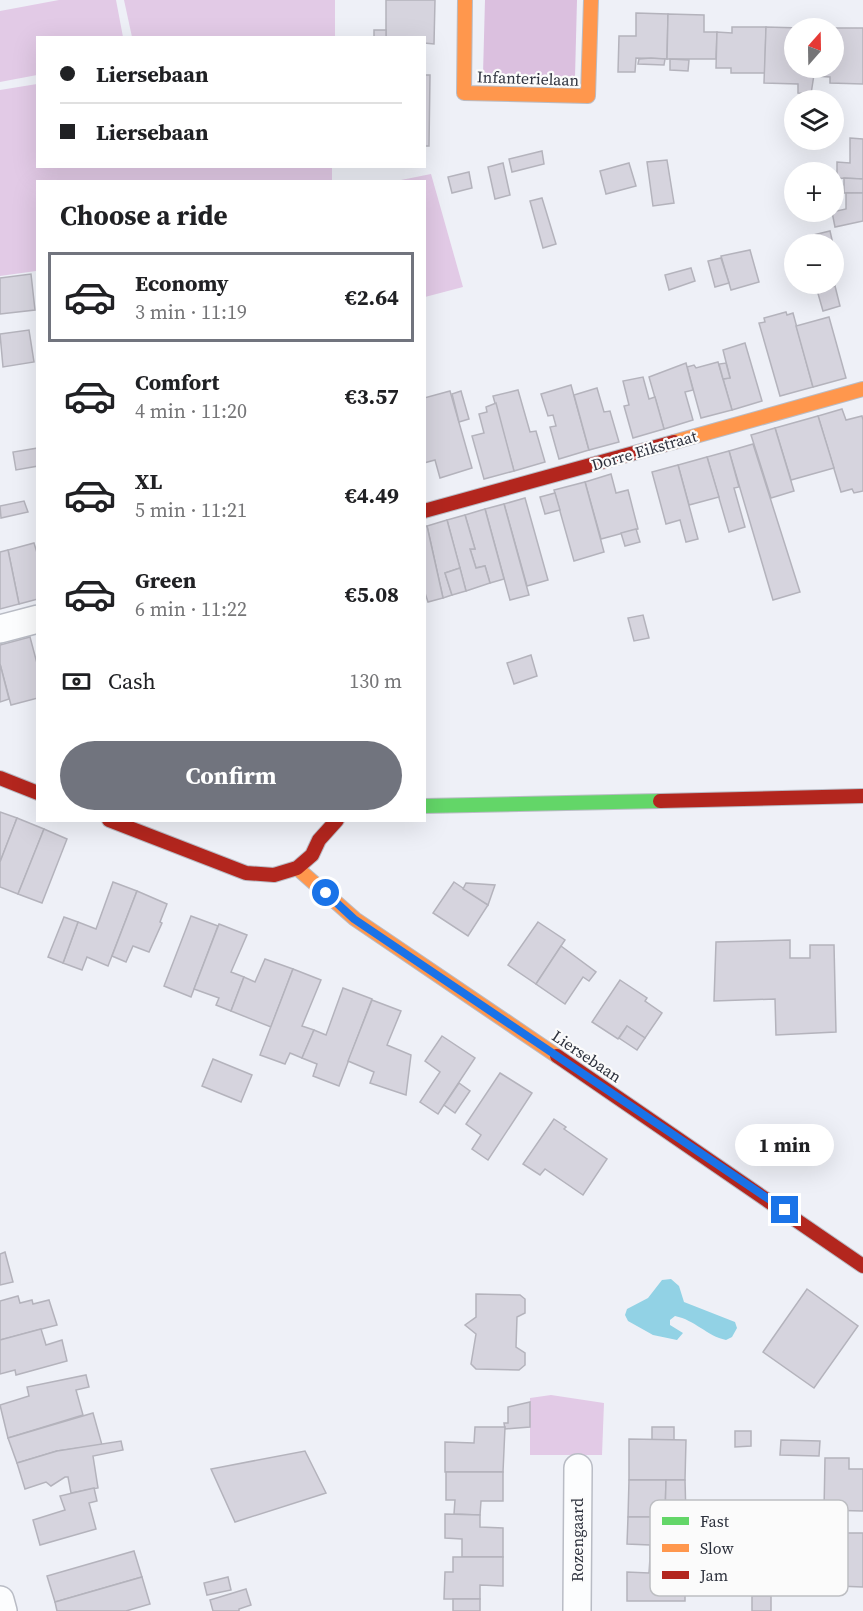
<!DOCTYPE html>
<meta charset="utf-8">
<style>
body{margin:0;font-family:"Source Serif 4",serif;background:#f6f6f6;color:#202124;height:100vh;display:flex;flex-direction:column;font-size:22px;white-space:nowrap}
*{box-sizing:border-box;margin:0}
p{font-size:20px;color:#757577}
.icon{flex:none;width:33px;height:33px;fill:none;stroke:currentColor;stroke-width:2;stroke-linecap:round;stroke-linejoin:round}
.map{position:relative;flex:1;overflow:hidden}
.sheet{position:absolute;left:36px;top:180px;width:390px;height:642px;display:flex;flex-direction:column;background:#fff;border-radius:0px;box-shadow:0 6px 24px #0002}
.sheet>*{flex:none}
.hud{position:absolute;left:36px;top:36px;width:390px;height:132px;border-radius:0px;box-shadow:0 6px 24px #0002;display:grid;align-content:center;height:132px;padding:0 24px;background:#fff}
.needle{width:39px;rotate:20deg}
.fabs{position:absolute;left:784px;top:18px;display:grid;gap:12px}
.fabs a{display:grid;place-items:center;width:60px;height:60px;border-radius:50%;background:#fff;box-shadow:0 6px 24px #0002;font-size:30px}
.end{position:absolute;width:27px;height:27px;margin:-14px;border:8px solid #1a73e8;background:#fff;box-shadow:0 0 0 3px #fff}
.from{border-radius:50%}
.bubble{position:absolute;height:42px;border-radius:21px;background:#fff;box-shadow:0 6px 24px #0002;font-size:20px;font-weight:700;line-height:42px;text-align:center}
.hud b{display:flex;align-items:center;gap:21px;height:57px;font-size:22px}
.hud b+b{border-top:2px solid #e0e0e0}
.hud i{width:15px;height:15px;background:#202124}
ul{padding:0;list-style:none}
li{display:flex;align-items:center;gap:18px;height:90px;margin:0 12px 9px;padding:0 12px;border:3px solid transparent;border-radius:0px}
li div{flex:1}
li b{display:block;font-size:22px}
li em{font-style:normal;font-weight:700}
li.selected{border-color:#71747e}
li>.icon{width:54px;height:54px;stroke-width:1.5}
h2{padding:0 24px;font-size:27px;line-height:72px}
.pay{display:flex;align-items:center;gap:15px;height:66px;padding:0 24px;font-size:22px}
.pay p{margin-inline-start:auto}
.action{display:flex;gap:12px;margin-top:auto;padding:12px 24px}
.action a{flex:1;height:69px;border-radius:36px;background:#71747e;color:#fff;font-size:24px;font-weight:700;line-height:69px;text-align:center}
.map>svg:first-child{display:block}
.green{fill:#e2cae6}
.forest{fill:#dbc0df}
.water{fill:#92d2e5}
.building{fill:#d6d4de;stroke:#b4b3bc;stroke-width:1.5}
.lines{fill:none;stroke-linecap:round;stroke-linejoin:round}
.street-casing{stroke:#b9bcc5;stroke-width:30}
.fast-casing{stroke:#b9bcc5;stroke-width:16}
.slow-casing{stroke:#b9bcc5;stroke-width:16}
.jam-casing{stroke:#b9bcc5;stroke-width:16}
.street{stroke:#fcfdfe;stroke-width:27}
.fast{stroke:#63d668;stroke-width:14}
.slow{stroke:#ff974d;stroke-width:14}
.jam{stroke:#b3261e;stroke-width:14}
.route{stroke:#1a73e8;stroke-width:8}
.labels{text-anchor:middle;stroke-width:4.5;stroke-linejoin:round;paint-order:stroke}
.street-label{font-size:16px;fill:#2d313d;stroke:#fbfbfb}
.key{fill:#fbfbfb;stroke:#bdbec2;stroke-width:1.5}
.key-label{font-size:16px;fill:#2d313d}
</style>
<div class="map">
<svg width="863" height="1611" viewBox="0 0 863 1611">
<rect width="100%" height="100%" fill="#eef0f7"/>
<g class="green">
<path d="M59 0H116L123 37 38 38 37 75 0 82V11Z"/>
<path d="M124 0H335V37H132Z"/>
<path d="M37 84 38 166 332 167V181L38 182 37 283 36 271 0 276V90Z"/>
<path d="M431 174 463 287 425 297 424 182 396 181Z"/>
<path d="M551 1395 604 1403 602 1455H530V1398Z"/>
</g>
<path class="forest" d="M485 0H577L575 77 483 74Z"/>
<path class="water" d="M671 1279 679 1286 684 1302 735 1322 737 1328 732 1337 726 1340C707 1336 695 1320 675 1316L670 1320V1325L683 1333 677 1340 653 1335 628 1321 625 1315 627 1309 648 1298 662 1280Z"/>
<g class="building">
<path d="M386 0H435L434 44 424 43V38H386Z"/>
<path d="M636 13 668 14 667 59 636 58 635 72H618L619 36H636Z"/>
<path d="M668 14 704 15V32H717L716 59H667Z"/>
<path d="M732 27H766L765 73H731V68H716L717 32 732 33Z"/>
<path d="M766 27 801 28H795V68H815L811 94 798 93V84L764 83Z"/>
<path d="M828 28H863V84L830 83V77L815 76V68H834V28Z"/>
<rect x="374" y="30" width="12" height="8"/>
<path d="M651 58 665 59 664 65 638 64 639 59Z"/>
<path d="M670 59 689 60 688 71 670 70Z"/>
<path d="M424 75H430L429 146H424Z"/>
<path d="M850 138 863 139V179L837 178V162L850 163Z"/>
<path d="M542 151 544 164 512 172 509 159Z"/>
<path d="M667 160 674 203 653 206 647 162Z"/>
<path d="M503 163 510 195 495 199 488 167Z"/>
<path d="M629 163 636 186 606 194 600 171Z"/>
<path d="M469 172 472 188 452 193 448 177Z"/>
<path d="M844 178 863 179V193H844Z"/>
<path d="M846 193H863V221L835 227 832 212 846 209Z"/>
<path d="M542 198 556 244 543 248 530 201Z"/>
<path d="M830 231 833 244H816L813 235Z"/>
<path d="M750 250 759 282 731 290 721 256Z"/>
<path d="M721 258 729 283 715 287 708 261Z"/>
<path d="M691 268 695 281 669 290 665 275Z"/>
<path d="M31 274 35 310 0 314V278Z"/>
<path d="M835 286 840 306 823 311 817 290Z"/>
<path d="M786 312 787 315 793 313 813 387 780 396 759 323 765 322 764 318Z"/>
<path d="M829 317 846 378 813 387 796 326Z"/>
<path d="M29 330 34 362 3 367 0 334Z"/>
<path d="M745 343 762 401 732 410 723 379 730 378 723 350Z"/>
<path d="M718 362 732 410 701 418 687 367 694 365 696 368Z"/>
<path d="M686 363 693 390 685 392 693 420 664 429 649 377Z"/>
<path d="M726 363 730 378 723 379 719 364Z"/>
<path d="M643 377 649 399 655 397 664 429 633 438 624 406 629 405 623 381Z"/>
<path d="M571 385 589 450 559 459 550 427 556 426 553 415 548 416 541 394Z"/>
<path d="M597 388 604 412 610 411 619 442 589 450 574 395Z"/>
<path d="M518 390 530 432 536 431 545 462 514 471 493 396Z"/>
<path d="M450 391 472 468 440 478 435 460 424 463V398Z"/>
<path d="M461 391 469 419 459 422 452 394Z"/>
<path d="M496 403 514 471 484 479 472 436 484 433 479 414 487 412 486 407Z"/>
<path d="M842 409 846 420 862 416 863 420V491L854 493 852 489 841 492 818 416Z"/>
<path d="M818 416 834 468 791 480 775 428Z"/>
<path d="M775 428 794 491 771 498 751 435Z"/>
<path d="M753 444 800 592 773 600 729 451Z"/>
<path d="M38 448V466L16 470 13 452Z"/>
<path d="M729 451 739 487 734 488 745 527 729 532 707 457Z"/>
<path d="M707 457 719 497 689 505 678 465Z"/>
<path d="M678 465 698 539 686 542 680 520 666 524 652 472Z"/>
<path d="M611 474 616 493 628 490 638 529 601 539 585 482Z"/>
<path d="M585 482 604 552 574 561 554 490Z"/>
<path d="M555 493 560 510 545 514 540 497Z"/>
<path d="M525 498 548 580 527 586 504 504Z"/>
<path d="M24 501 28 512 1 518 0 506Z"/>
<path d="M504 504 529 595 510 600 485 509Z"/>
<path d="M485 509 504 579 490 583 485 566 476 568 470 549H475L465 515Z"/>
<path d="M465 515 475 549H470L476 568 485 566 490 583 466 591 447 520Z"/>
<path d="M447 520 460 568 445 573 452 595 443 598 427 526Z"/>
<path d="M427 526 443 598 428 602 424 590V527Z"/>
<path d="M636 529 640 542 625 546 621 533Z"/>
<path d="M34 543 38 556V599L19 604 8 550Z"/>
<path d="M8 550 19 604 0 609V552Z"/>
<path d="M460 568 466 591 452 595 445 573Z"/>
<path d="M643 615 649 638 634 641 628 618Z"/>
<path d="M30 637 38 667V698L11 705 0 664V645Z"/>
<path d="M531 655 537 676 514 684 507 663Z"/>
<path d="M0 664 9 699 0 702Z"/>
<path d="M0 812 17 818 0 862Z"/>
<path d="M17 818 44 829 18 894 0 887V862Z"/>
<path d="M44 829 67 839 42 903 18 894Z"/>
<path d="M113 882 137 891 108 966 87 957 82 970 63 963 78 922 96 929Z"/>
<path d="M454 882 488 905 468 936 433 913Z"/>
<path d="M466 883 495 885 488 905 463 889Z"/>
<path d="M137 891 167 904 160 922 162 923 149 952 133 946 126 962 112 956Z"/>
<path d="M191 916 218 926 191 997 164 986Z"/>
<path d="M64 917 78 922 63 963 48 957Z"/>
<path d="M538 922 565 940 536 984 508 965Z"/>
<path d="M219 924 247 935 231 972 244 977 231 1011 216 1005 219 998 194 989Z"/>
<path d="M790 940V958H810V945H834L836 1032 776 1035 775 999 714 1001 716 942Z"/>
<path d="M561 946 596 972 589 981 583 977 565 1004 536 984Z"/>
<path d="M265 959 293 969 271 1027 231 1011 244 977 255 982Z"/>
<path d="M293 969 321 980 302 1026 314 1030 302 1058 290 1053 285 1064 260 1055Z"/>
<path d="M620 980 647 998 645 1001 662 1013 645 1038 627 1026 618 1039 592 1022Z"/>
<path d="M343 988 372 999 339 1086 313 1076 317 1064 302 1058 314 1030 326 1035Z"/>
<path d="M372 1000 401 1011 387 1045 411 1055 406 1095 370 1083 374 1072 348 1061Z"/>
<path d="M627 1026 645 1038 637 1050 619 1038Z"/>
<path d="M442 1036 475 1058 438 1114 420 1102 440 1072 425 1061Z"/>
<path d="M213 1059 252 1075 241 1102 202 1086Z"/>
<path d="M500 1073 532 1093 488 1160 472 1149 481 1135 466 1124Z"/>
<path d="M459 1083 470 1091 455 1113 444 1105Z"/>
<path d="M554 1119 566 1127 564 1129 607 1159 583 1195 545 1169 540 1175 523 1164Z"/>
<path d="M5 1252 13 1282 0 1285V1254Z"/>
<path d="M807 1289 858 1326 814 1388 763 1352Z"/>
<path d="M476 1294 520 1295 525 1299V1313L517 1317 516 1347 525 1353V1365L519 1370 476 1369 471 1364 476 1334 465 1325 476 1317Z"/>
<path d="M18 1296 20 1303 32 1300 33 1304 49 1300 57 1325 0 1340V1301Z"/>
<path d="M41 1329 46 1345 62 1340 67 1361 16 1375 15 1370 0 1374V1340Z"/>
<path d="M86 1375 89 1387 76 1390 83 1415 8 1438 0 1405 29 1396 27 1387Z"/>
<path d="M530 1402V1427L505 1429 504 1423H508V1407Z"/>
<path d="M93 1413 102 1445 57 1451 17 1463 8 1438Z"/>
<path d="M475 1427H505L503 1472H445V1442L474 1443Z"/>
<rect x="652" y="1427" width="22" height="13"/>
<path d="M735 1431H751V1446L735 1447Z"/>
<path d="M629 1439 686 1440 685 1480H629Z"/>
<path d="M781 1440 820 1441 819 1456 780 1455Z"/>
<path d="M121 1441 123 1450 93 1456 98 1488 71 1493 68 1477H65L51 1486 46 1482 25 1489 17 1463 57 1451Z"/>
<path d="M305 1451 326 1493 235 1522 211 1469Z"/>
<path d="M825 1458H849V1469H863V1511L824 1510Z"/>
<path d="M446 1472H503V1501H481L480 1515 454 1514 455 1500H446Z"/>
<path d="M629 1480H666L665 1517H628Z"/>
<path d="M666 1480H685L686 1517H665Z"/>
<path d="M94 1488 97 1501 89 1503 96 1529 40 1545 33 1520 65 1510 60 1496Z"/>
<path d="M445 1514 480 1515V1527L503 1528V1557H462V1539L445 1538Z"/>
<path d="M628 1517H686L690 1533 686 1542 685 1558H650V1545L627 1544Z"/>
<path d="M838 1533H863V1587L837 1586V1583L826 1582V1558H837Z"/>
<path d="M134 1551 142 1577 55 1602 47 1576Z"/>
<path d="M453 1557H503V1586L480 1585V1599H444L445 1572H453Z"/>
<path d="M650 1558H685V1601H627V1572L649 1573Z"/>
<path d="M142 1577 150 1604 126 1611H57L55 1602Z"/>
<path d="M228 1577 231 1590 207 1595 204 1583Z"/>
<path d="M246 1589 251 1605 239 1609V1611H213L210 1600Z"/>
<rect x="752" y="1596" width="19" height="15"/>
<rect x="453" y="1599" width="27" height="12"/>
</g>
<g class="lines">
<g class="street-casing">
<g id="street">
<path d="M0 629 38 619"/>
<path d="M0 1600 3 1611"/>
<path d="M577 1611 578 1468"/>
</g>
</g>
<g class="fast-casing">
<path id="fast" d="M424 806 660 801"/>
</g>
<g class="slow-casing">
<g id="slow">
<path d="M465 0 464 93 588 96 591 0"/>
<path d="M674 442 863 389"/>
<path d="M297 868 355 919 557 1056"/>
</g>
</g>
<g class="jam-casing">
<g id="jam">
<path d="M424 511 674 442"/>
<path d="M0 778 38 793"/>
<path d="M660 801 863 796"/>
<path d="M109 820 246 873 274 875 297 868 312 855 319 840 337 820"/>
<path d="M557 1056 863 1266"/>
</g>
</g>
<use href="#street" class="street"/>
<use href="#fast" class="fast"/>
<use href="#slow" class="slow"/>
<use href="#jam" class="jam"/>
</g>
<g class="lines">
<path class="route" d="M326 893 354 919 785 1210"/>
</g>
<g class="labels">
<g class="street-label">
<text transform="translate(528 78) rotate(2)" y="6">Infanterielaan</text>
<text transform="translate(644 450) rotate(-16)" y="6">Dorre Eikstraat</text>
<text transform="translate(587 1056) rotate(34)" y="6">Liersebaan</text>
<text transform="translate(577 1540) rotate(-90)" y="6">Rozengaard</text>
</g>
</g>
<rect x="650" y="1500" width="198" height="96" rx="9" class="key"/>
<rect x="662" y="1517" width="27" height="8" fill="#63d668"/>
<rect x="662" y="1544" width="27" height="8" fill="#ff974d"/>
<rect x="662" y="1571" width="27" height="8" fill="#b3261e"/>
<g class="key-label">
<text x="700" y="1527">Fast</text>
<text x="700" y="1554">Slow</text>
<text x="700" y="1581">Jam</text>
</g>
</svg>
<div class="fabs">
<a><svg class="needle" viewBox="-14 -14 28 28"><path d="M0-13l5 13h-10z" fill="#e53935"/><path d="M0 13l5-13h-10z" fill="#757577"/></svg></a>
<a><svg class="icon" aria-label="layers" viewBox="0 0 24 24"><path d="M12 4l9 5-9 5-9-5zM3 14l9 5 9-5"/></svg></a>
<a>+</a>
<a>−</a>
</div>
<i class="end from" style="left:326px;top:893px"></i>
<i class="end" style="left:785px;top:1210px"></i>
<div class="bubble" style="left:735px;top:1124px;width:99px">1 min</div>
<div class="hud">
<b><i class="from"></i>Liersebaan</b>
<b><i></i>Liersebaan</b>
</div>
<section class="sheet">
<h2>Choose a ride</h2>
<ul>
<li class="selected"><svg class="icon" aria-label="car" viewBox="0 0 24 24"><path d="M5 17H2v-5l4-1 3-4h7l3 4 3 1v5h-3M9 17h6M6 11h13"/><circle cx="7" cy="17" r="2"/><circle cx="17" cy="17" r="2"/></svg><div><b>Economy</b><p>3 min · 11:19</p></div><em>€2.64</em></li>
<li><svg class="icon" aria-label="car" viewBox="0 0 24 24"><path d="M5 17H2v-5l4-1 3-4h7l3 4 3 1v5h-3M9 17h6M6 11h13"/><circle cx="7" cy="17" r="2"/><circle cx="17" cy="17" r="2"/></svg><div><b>Comfort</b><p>4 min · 11:20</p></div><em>€3.57</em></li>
<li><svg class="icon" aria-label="car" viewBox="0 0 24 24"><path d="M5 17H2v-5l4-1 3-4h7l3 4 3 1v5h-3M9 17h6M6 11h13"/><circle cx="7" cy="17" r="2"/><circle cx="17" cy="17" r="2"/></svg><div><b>XL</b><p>5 min · 11:21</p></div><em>€4.49</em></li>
<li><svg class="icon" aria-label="car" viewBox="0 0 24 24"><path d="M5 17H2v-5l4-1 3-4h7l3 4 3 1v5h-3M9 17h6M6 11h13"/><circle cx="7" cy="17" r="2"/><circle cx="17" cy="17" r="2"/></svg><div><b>Green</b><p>6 min · 11:22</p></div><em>€5.08</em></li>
</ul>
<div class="pay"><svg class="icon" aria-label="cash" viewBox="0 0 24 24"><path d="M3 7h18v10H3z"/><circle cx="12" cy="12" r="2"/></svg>Cash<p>130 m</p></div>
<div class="action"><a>Confirm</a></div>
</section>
</div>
